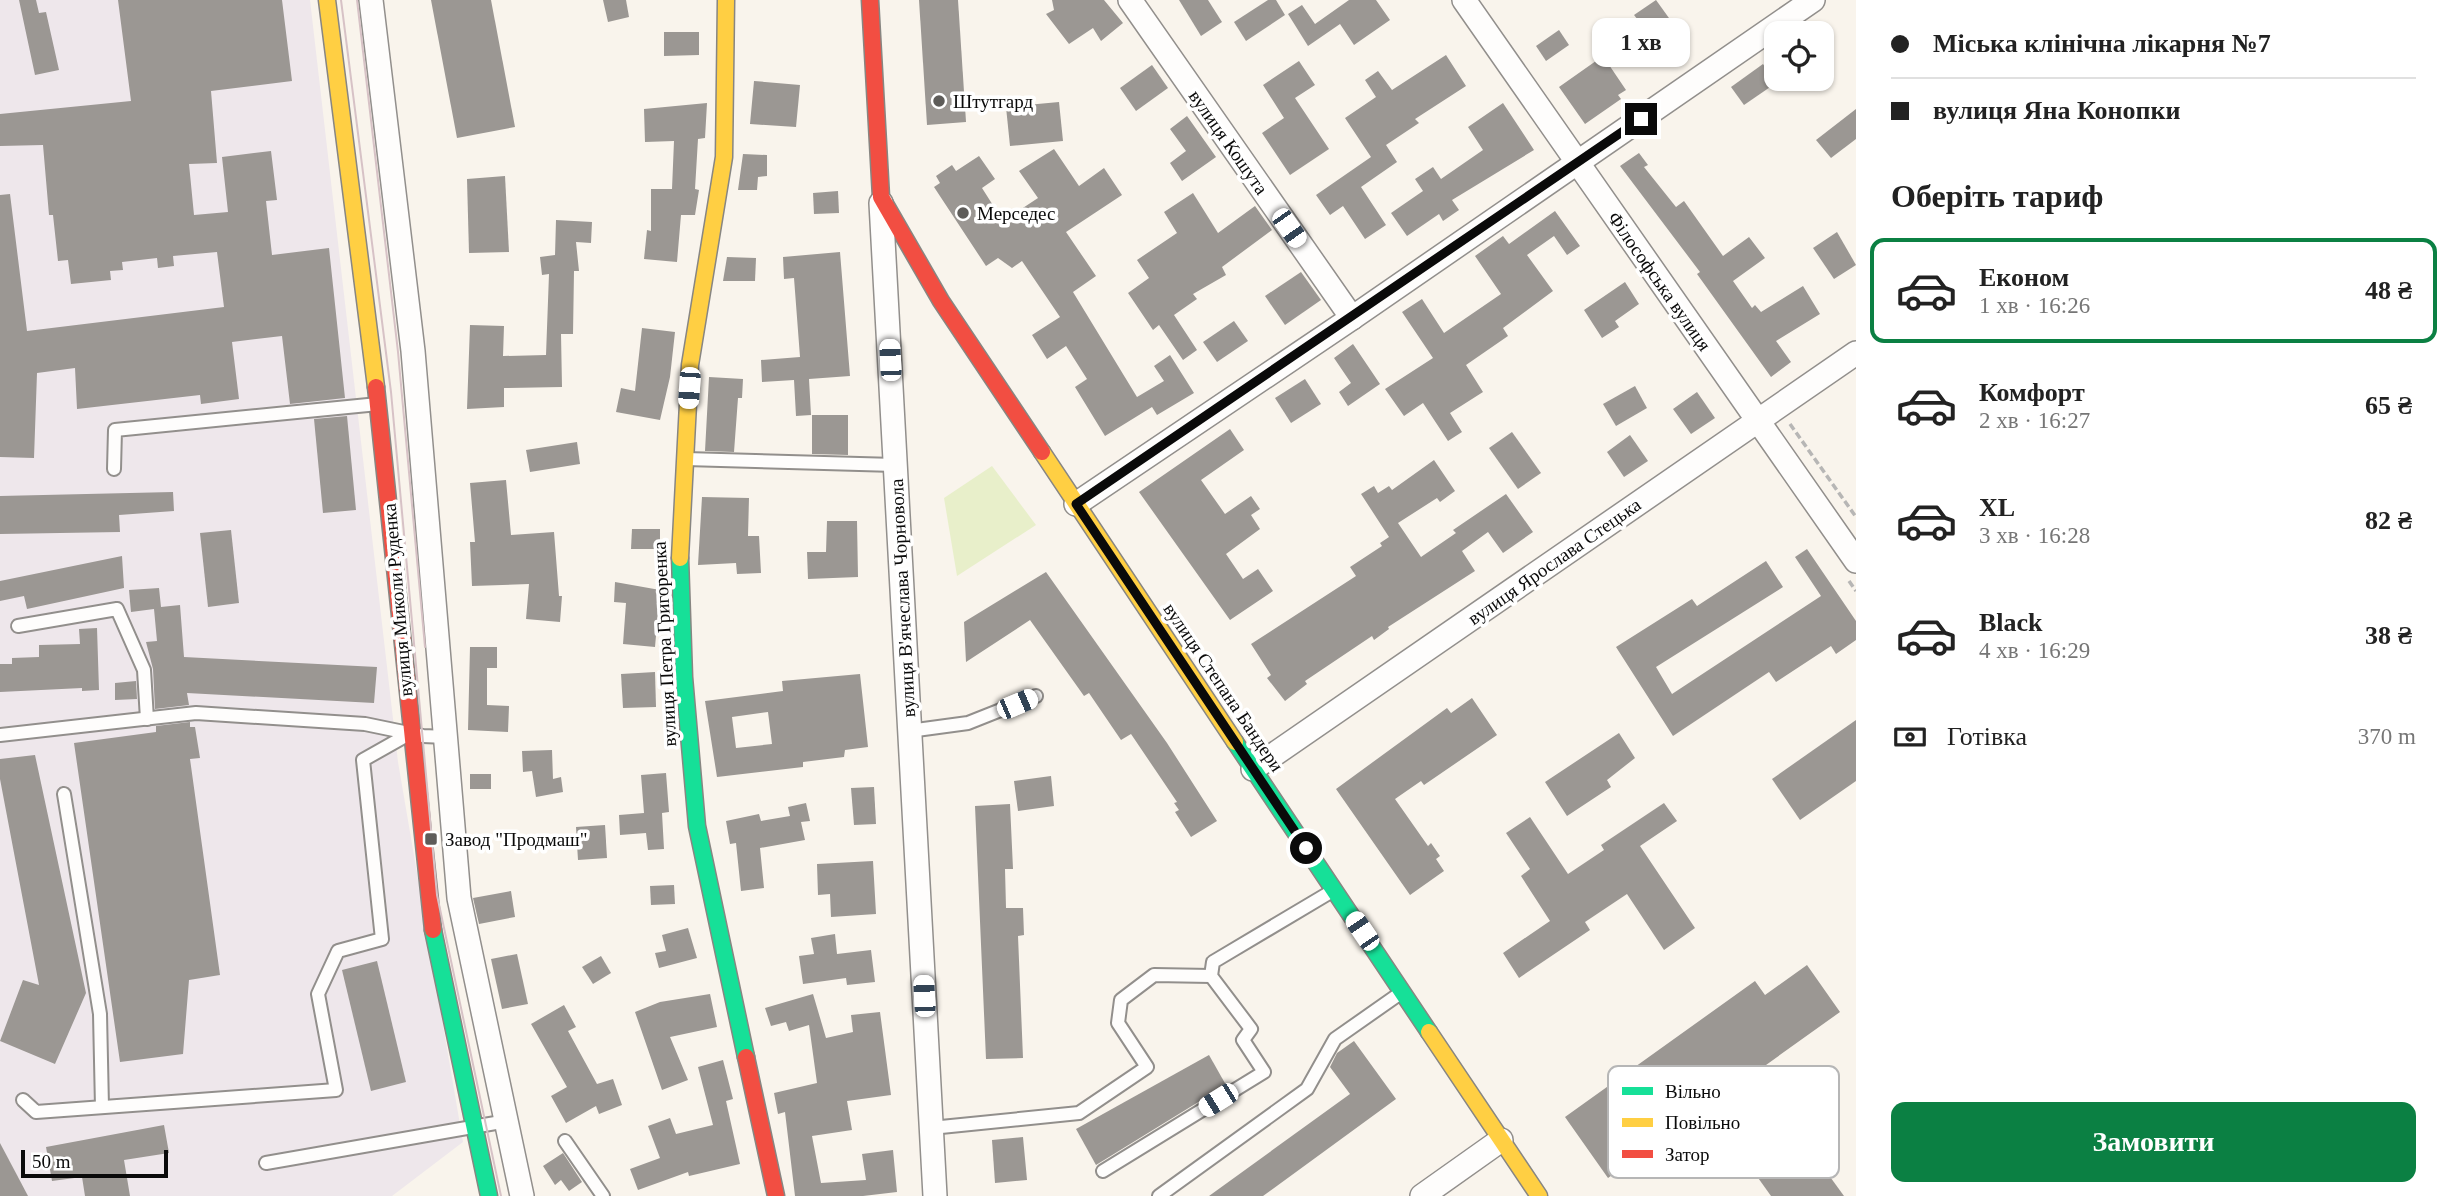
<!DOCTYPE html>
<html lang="uk">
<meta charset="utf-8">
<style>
body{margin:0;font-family:Georgia,serif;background:#f2f2f2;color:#222;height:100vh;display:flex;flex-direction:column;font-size:26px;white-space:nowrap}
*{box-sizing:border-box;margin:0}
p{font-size:23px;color:#767676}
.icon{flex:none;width:38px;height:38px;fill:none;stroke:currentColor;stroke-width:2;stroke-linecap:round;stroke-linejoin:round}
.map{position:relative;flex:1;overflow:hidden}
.details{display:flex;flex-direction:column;background:#fff;width:595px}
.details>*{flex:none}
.top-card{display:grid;align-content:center;height:154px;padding:0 35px;background:#fff}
.tools{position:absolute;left:1764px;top:21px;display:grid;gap:14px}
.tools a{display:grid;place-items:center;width:70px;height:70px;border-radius:14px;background:#fff;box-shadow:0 2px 5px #0004;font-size:35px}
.scale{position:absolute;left:21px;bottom:18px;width:147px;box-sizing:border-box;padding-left:7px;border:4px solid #0a0a0a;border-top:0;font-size:19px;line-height:24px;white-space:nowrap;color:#0a0a0a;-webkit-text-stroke:5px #fff;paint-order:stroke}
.end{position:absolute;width:32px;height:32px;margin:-16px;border:9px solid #0a0a0a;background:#fff;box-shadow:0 0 0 4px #fff}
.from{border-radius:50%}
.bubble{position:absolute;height:49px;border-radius:14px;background:#fff;box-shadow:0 2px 5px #0004;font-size:23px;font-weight:700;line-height:49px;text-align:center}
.car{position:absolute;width:21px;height:42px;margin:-21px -10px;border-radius:9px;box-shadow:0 0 5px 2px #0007;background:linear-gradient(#fff 24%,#345 0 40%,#fff 0 76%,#345 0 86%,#fff 0)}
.top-card b{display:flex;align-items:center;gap:24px;height:66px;font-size:26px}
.top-card b+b{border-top:2px solid #e0e0e0}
.top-card i{width:18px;height:18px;background:#222}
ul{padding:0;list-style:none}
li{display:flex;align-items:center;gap:21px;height:105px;margin:0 14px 10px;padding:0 21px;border:4px solid transparent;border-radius:14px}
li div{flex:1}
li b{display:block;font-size:26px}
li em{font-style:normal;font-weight:700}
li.active{border-color:#0b8043}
li>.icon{width:63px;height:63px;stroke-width:1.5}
h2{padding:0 35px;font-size:32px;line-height:84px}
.pay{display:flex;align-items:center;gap:18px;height:77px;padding:0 35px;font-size:26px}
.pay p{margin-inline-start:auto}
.cta{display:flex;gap:14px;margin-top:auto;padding:14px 35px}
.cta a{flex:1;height:80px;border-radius:14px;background:#0b8043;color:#fff;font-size:28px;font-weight:700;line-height:80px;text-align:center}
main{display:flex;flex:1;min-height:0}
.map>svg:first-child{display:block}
.industrial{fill:#eee7eb}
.green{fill:#e8efca}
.building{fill:#9b9793;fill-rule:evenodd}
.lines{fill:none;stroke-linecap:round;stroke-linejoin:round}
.lane-casing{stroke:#928f8c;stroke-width:16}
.street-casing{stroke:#928f8c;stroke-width:26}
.fast-casing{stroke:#888682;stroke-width:19}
.slow-casing{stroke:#888682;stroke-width:19}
.jam-casing{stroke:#888682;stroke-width:19}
.path{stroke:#b7b6b5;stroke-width:3.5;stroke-dasharray:7 3.5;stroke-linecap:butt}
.lane{stroke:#fefdfc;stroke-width:12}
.street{stroke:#fefdfc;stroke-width:23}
.fast{stroke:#16e098;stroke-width:16}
.slow{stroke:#ffcf43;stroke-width:16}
.jam{stroke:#f24e42;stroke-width:16}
.tram{stroke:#d7c2c6;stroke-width:2}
.route{stroke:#0a0a0a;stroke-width:9}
.poi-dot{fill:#5e5c59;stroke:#fff;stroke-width:2.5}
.labels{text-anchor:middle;stroke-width:7;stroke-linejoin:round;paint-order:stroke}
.poi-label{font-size:19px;fill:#0a0a0a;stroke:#fff;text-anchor:start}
.street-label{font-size:19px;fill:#0a0a0a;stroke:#fff}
.key{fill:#fff;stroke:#b6b6b6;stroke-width:2}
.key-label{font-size:19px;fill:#0a0a0a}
</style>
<main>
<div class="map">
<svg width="1856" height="1196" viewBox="0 0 1856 1196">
<rect width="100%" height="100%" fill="#f9f4ec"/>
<path class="industrial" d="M0 0H310L398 762 463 1142 392 1196H0Z"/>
<path class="green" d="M992 466 1036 525 957 576 944 498Z"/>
<g class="building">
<path d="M19 0H36L39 13 46 12 59 70 35 75Z"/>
<path d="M118 0H282L292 81 211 91 217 163 189 164 194 215 228 212 222 157 271 151 277 200 266 201 272 255 329 248 345 398 290 404 282 336 232 342 239 399 201 404 200 395 77 409 75 368 37 373 34 458 0 457V195L10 194 27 331 224 307 217 252 173 256 174 266 158 268 157 258 122 262 123 270 110 271 111 280 71 284 68 260 58 261 53 215H49L43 145 0 146V114L131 101Z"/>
<path d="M431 0H491L515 127 457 138Z"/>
<path d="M603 0H626L629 17 608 22Z"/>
<path d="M919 0H958L966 122 927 125Z"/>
<path d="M1052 0H1104L1123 23 1101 41 1093 28 1069 44 1046 14 1054 10Z"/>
<path d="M1179 0H1208L1222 22 1201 36Z"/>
<path d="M1268 0H1276L1285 15 1246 41 1234 22Z"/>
<path d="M1349 0H1376L1390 20 1354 45 1340 24 1308 46 1288 14 1302 5 1315 24Z"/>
<path d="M1656 0 1674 25 1653 39 1634 15Z"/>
<path d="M1559 30 1569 45 1546 61 1536 46Z"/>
<path d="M664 32H699V55L664 56Z"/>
<path d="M1446 55 1466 86 1415 119 1419 123 1386 145 1397 162 1361 187 1386 225 1365 239 1343 206 1330 215 1316 195 1371 157 1345 118 1376 97 1365 80 1378 71 1392 90Z"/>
<path d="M1603 56 1626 90 1618 95 1621 99 1585 124 1559 87Z"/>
<path d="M1299 61 1315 85 1295 98 1329 149 1290 175 1262 133 1284 118 1263 85Z"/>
<path d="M1763 64 1776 83 1744 105 1731 87Z"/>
<path d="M1152 65 1168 88 1136 111 1120 88Z"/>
<path d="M754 81 800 85 796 127 750 124Z"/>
<path d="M1059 102 1063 141 1010 146 1006 107Z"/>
<path d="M707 103 705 138 698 139 695 189 699 190 695 215H681L677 262 644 259 647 230 651 231V189H672L674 141 645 142 644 109Z"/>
<path d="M1503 103 1534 150 1452 200 1459 210 1443 221 1439 214 1407 236 1391 213 1423 191 1415 179 1433 167 1441 179 1483 150 1468 127Z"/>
<path d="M1856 109V139L1831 158 1816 140Z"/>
<path d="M1187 116 1216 157 1182 181 1170 163 1186 151 1170 129Z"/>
<path d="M1054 149 1079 186 1104 168 1122 195 1066 232 1096 276 1073 292 1137 397 1164 381 1154 366 1170 355 1194 393 1157 415 1152 407 1105 436 1075 387 1087 379 1066 346 1047 359 1032 335 1060 317 1022 261 1012 268 998 258 986 266 934 187 940 183 936 176 952 165 956 171 979 156 995 179 982 188 1003 221 1038 198 1019 171Z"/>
<path d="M1639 153 1648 165 1644 167 1676 207 1684 201 1723 256 1749 237 1765 258 1733 281 1752 308 1755 305 1761 312 1803 286 1820 314 1776 341 1791 362 1771 377 1697 274 1700 272 1620 166Z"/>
<path d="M743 154 767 155V176L758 177 757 190H738Z"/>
<path d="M505 176 509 252 469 253 467 179Z"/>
<path d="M838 191 839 213 814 214 813 193Z"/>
<path d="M1193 193 1218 233 1255 206 1272 230 1222 267 1226 275 1193 294 1197 299 1174 315 1197 350 1183 360 1159 325 1153 330 1128 293 1149 278 1137 260 1177 233 1164 212Z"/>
<path d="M1555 211 1580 246 1567 255 1554 236 1527 255 1553 291 1503 328 1508 336 1466 365 1483 392 1450 413 1462 432 1448 441 1423 403 1404 416 1385 389 1433 358 1402 312 1422 299 1444 333 1501 294 1475 256 1503 236 1509 244Z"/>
<path d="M556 220 592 222 591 243 576 242 579 271H574L573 334H561L562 387 504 388V407L467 409 470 325 504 326 503 356 546 355 549 274 542 275 540 257 555 255Z"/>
<path d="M1837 232 1856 265 1834 279 1813 248Z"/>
<path d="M840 252 850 376 809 379 811 415 796 416 794 380 762 382 761 360 800 357 794 278 784 279 783 257Z"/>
<path d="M727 257 756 258 755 281H723Z"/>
<path d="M1301 272 1321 300 1285 325 1265 296Z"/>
<path d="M1625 282 1639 304 1615 321 1619 327 1602 338 1584 310Z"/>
<path d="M1234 321 1248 341 1217 362 1203 342Z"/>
<path d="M642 328 675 332 670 377 660 420 616 412 621 388 635 391Z"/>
<path d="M1353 344 1380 384 1348 406 1339 392 1351 383 1334 358Z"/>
<path d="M709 377 743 379 742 398H738L734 452 705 451Z"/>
<path d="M1305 379 1321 404 1291 423 1275 398Z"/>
<path d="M1635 386 1647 408 1616 426 1603 404Z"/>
<path d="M1697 392 1715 418 1691 434 1673 409Z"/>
<path d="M812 415H848V455L812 454Z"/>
<path d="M347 416 356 510 323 513 314 419Z"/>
<path d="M1230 429 1244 450 1201 480 1225 514 1251 496 1260 509 1251 515 1260 529 1226 554 1243 579 1258 569 1273 591 1230 620 1139 492Z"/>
<path d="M1512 432 1541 473 1518 489 1489 448Z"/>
<path d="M1630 435 1648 461 1624 477 1607 452Z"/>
<path d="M577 442 580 464 530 472 526 450Z"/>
<path d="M1434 460 1455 491 1440 502 1437 498 1398 523 1421 557 1456 533 1453 530 1506 494 1533 532 1503 553 1488 532 1462 551 1475 571 1388 627 1389 629 1374 640 1372 636 1305 681 1307 684 1285 701 1267 678 1271 675 1251 644 1356 576 1350 567 1382 546 1380 543 1389 537 1361 494 1374 486 1378 493 1389 486 1392 490Z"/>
<path d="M506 480 511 535 554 532 559 596H562L560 622 526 619 529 584 472 586 470 542H475L470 483Z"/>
<path d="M173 492 174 511 119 515 120 532 0 534V496Z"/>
<path d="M702 497 749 498 748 536H759L761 573 737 574 736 563 698 565Z"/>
<path d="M827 521H857L858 577 808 579 807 552H826Z"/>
<path d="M632 529H660V549H631Z"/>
<path d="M231 530 239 603 208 607 200 533Z"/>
<path d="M1807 549 1856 621V640L1836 654 1831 646 1776 682 1769 672 1673 736 1616 647 1692 599 1697 606 1766 561 1783 587 1656 667 1672 694 1821 596 1795 557Z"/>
<path d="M122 556 124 588 27 609 24 596 0 601V581Z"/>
<path d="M1046 572 1167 743 1217 821 1191 837 1175 812 1179 810 1174 803 1177 802 1131 734 1121 740 1089 693 1084 696 1030 620 966 662 964 622Z"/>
<path d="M615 582 660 590 655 647 623 644 626 603 614 602Z"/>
<path d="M159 588 161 607 180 605 184 657 377 667 374 703 187 693 189 705 155 709 153 669 146 642 157 641 154 609 131 612 129 590Z"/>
<path d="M97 628 99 690 82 691V688L0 692V664H12V658L39 657V645L80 644 79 629Z"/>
<path d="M470 647H497V668H487V705L509 706 508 732 468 730Z"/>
<path d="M655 672 656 707 623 708 621 674Z"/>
<path d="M860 674 868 747 845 750 844 757 803 762V767L717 777 705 701 783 691 782 681ZM768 712 772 744 736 748 732 717Z"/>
<path d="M136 681 137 699 115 700V683Z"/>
<path d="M1472 698 1497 735 1424 785 1421 781 1395 799 1428 846 1431 843 1440 856 1436 859 1444 871 1410 895 1336 789 1447 708 1451 713Z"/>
<path d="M1856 720V781L1800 820 1772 779Z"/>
<path d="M190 722V727H195L200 758 190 759 220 975 189 980 183 1054 120 1062 74 743 156 732V726Z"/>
<path d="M1619 733 1635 758 1607 780 1611 787 1567 816 1545 782Z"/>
<path d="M552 750 553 779 561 777 563 792 536 797 532 771 523 772 522 751Z"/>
<path d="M35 755 86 993 55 1064 0 1041 23 980 39 985 0 779V759Z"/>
<path d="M666 773 669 812 662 813 664 849 648 850 646 833 620 835 619 815 644 813 641 775Z"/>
<rect x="470" y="774" width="21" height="15"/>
<path d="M1051 776 1054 806 1018 811 1014 781Z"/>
<path d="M874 787 876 824 854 825 851 788Z"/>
<path d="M806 803 810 821 801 822 805 840 760 848 764 888 741 891 736 843 730 844 726 821 759 814 761 821 790 816 788 807Z"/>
<path d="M1664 803 1677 821 1640 846 1695 928 1664 950 1627 894 1585 922 1590 930 1519 978 1503 953 1550 921 1521 876 1530 869 1506 833 1530 817 1568 874 1604 850 1601 845Z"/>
<path d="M1010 804 1013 869H1005L1006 908H1023L1024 935 1018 936 1023 1058 986 1059 975 806Z"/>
<path d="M605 825 607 858 578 860 576 827Z"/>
<path d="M873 861 876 914 831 917 830 894 818 895 817 864Z"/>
<path d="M674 885 675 904 651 905 650 886Z"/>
<path d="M511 891 515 917 479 924 473 898Z"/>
<path d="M688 928 697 958 659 968 655 953 666 951 662 935Z"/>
<path d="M835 934 837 954 871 950 875 982 847 985 846 978 803 984 799 956 814 954 811 938Z"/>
<path d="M517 954 528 1004 502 1009 491 959Z"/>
<path d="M601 956 611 973 593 984 582 967Z"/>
<path d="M377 961 406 1082 371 1091 342 970Z"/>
<path d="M1807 965 1840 1012 1608 1178 1565 1117 1755 981 1765 995Z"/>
<path d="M710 994 717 1027 670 1037 688 1080 662 1090 635 1012 660 1002Z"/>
<path d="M813 994 826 1038 853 1032 851 1015 880 1012 891 1095 847 1101 852 1130 812 1136 821 1183 866 1180 862 1154 893 1150 897 1192 863 1196H795L785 1112 778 1114 774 1093 817 1083 809 1025 789 1031 786 1022 771 1026 765 1008Z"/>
<path d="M564 1005 576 1027 568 1031 597 1084 613 1079 622 1105 599 1114 596 1106 566 1123 551 1096 567 1087 531 1024Z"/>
<path d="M1354 1041 1396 1099 1263 1196H1209L1350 1094 1330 1067 1337 1053Z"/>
<path d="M1209 1055 1226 1085 1096 1165 1076 1129Z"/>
<path d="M723 1060 733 1099 726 1101 740 1164 689 1176 688 1172 638 1190 630 1169 660 1158 648 1126 670 1118 676 1134 713 1125 698 1067Z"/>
<path d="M164 1125 169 1153 124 1160 130 1196H85L82 1177 52 1181 46 1147Z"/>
<path d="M1023 1137 1027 1180 995 1183 992 1140Z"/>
<path d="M1804 1141 1844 1196H1771L1756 1175Z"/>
<path d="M0 1143 18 1177 28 1196H0Z"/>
<path d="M563 1153 582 1182 569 1191 561 1180 555 1185 543 1166Z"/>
</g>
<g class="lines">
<g class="lane-casing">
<g id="lane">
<path d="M686 459 895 465"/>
<path d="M114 469 115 430 378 404"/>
<path d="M18 626 117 609 144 670 147 719"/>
<path d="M909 731 968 723 1036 696"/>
<path d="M0 735 196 713 365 724 423 736 446 737"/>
<path d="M64 794 100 1014 102 1107"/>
<path d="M23 1100 36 1112 336 1090 318 994 338 951 382 939 363 760 409 734"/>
<path d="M931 1128 1079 1113 1147 1067 1118 1023 1121 1000 1154 975 1211 976"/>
<path d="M565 1141 603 1196"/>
<path d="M266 1163 507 1121"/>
<path d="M1103 1171 1264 1072 1243 1040 1251 1029 1211 976 1213 962 1334 890"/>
<path d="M1159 1196 1307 1089 1335 1039 1402 992"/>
</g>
</g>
<g class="street-casing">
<g id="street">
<path d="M371 0 413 351 459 898 522 1196"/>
<path d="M1130 0 1352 318"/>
<path d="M1464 0 1856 561"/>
<path d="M881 203 935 1196"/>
<path d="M1076 504 1352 318 1813 0"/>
<path d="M1253 769 1856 353"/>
<path d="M1422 1196 1501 1140"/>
</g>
</g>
<g class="fast-casing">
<g id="fast">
<path d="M680 558 684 677 697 826 746 1057"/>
<path d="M1235 742 1429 1032"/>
<path d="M433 930 489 1196"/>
</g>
</g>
<g class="slow-casing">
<g id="slow">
<path d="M327 0 376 387"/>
<path d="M1042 452 1235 742"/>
<path d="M680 558 690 365 724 157 726 0"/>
<path d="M1429 1032 1539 1196"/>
</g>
</g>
<g class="jam-casing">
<g id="jam">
<path d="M870 0 881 197 941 301 1042 452"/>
<path d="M376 387 433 930"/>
<path d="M746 1057 776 1196"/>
</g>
</g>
<g class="path">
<path d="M1790 424 1856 517"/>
<path d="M1849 581 1856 591"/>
</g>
<use href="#lane" class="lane"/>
<use href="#street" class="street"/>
<use href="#fast" class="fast"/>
<use href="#slow" class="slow"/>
<use href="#jam" class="jam"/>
<g class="tram">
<path d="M341 0 391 392 437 895 501 1196"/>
<path d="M357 0 398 352 425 647"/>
</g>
</g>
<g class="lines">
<path class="route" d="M1306 848 1076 504 1641 119"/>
</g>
<g class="poi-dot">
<circle cx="939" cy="101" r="7"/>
<circle cx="963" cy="213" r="7"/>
<rect x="424" y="832" width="14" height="14" rx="3.5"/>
</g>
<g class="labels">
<g class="poi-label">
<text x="953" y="108">Штутгард</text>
<text x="977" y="220">Мерседес</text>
<text x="445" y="846">Завод "Продмаш"</text>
</g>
<g class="street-label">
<text transform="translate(1229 142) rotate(55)" y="7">вулиця Кошута</text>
<text transform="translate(1660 281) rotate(55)" y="7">Філософська вулиця</text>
<text transform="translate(1554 561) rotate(-35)" y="7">вулиця Ярослава Стецька</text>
<text transform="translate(902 598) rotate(-93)" y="7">вулиця В'ячеслава Чорновола</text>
<text transform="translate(397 600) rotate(-95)" y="7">вулиця Миколи Руденка</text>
<text transform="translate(664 644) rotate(-93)" y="7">вулиця Петра Григоренка</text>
<text transform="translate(1224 687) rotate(56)" y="7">вулиця Степана Бандери</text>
</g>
</g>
<rect x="1608" y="1066" width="231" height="112" rx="10" class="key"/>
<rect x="1622" y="1087" width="31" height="8" fill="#16e098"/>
<rect x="1622" y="1118" width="31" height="9" fill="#ffcf43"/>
<rect x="1622" y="1150" width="31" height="8" fill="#f24e42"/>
<g class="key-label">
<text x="1665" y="1098">Вільно</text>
<text x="1665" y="1129">Повільно</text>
<text x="1665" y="1161">Затор</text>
</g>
</svg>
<div class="tools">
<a><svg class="icon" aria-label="locate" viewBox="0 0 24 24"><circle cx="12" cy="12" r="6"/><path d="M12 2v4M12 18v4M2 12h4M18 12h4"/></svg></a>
</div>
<div class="scale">50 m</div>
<i class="end from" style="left:1306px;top:848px"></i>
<i class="end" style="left:1641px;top:119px"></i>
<div class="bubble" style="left:1592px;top:18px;width:98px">1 хв</div>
<i class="car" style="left:1289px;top:228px;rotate:145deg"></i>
<i class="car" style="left:890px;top:360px;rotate:357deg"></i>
<i class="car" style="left:689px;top:388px;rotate:184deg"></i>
<i class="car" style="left:1017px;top:704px;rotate:67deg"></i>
<i class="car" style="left:1362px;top:931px;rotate:326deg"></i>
<i class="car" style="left:924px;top:996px;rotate:357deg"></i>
<i class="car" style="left:1218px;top:1100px;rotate:238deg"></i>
</div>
<section class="details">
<div class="top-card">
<b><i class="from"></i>Міська клінічна лікарня №7</b>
<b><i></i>вулиця Яна Конопки</b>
</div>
<h2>Оберіть тариф</h2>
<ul>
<li class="active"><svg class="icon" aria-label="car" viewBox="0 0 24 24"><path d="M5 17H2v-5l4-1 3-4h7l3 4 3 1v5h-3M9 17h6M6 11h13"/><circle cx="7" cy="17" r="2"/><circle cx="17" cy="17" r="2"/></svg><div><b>Економ</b><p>1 хв · 16:26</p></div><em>48 ₴</em></li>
<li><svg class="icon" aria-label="car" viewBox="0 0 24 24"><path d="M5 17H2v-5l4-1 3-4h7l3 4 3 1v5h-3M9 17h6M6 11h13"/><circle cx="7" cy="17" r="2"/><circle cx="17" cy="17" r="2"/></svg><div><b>Комфорт</b><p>2 хв · 16:27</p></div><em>65 ₴</em></li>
<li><svg class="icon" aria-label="car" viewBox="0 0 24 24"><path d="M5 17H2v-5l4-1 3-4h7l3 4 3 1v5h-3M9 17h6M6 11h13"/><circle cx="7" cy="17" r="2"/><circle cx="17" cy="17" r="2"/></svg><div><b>XL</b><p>3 хв · 16:28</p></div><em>82 ₴</em></li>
<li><svg class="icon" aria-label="car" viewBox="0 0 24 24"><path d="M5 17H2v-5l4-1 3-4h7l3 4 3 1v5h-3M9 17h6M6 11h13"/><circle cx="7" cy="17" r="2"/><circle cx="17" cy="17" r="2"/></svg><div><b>Black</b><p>4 хв · 16:29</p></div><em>38 ₴</em></li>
</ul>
<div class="pay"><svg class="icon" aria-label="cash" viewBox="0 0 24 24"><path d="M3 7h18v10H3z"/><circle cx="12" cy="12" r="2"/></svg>Готівка<p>370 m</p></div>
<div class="cta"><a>Замовити</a></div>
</section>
</main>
